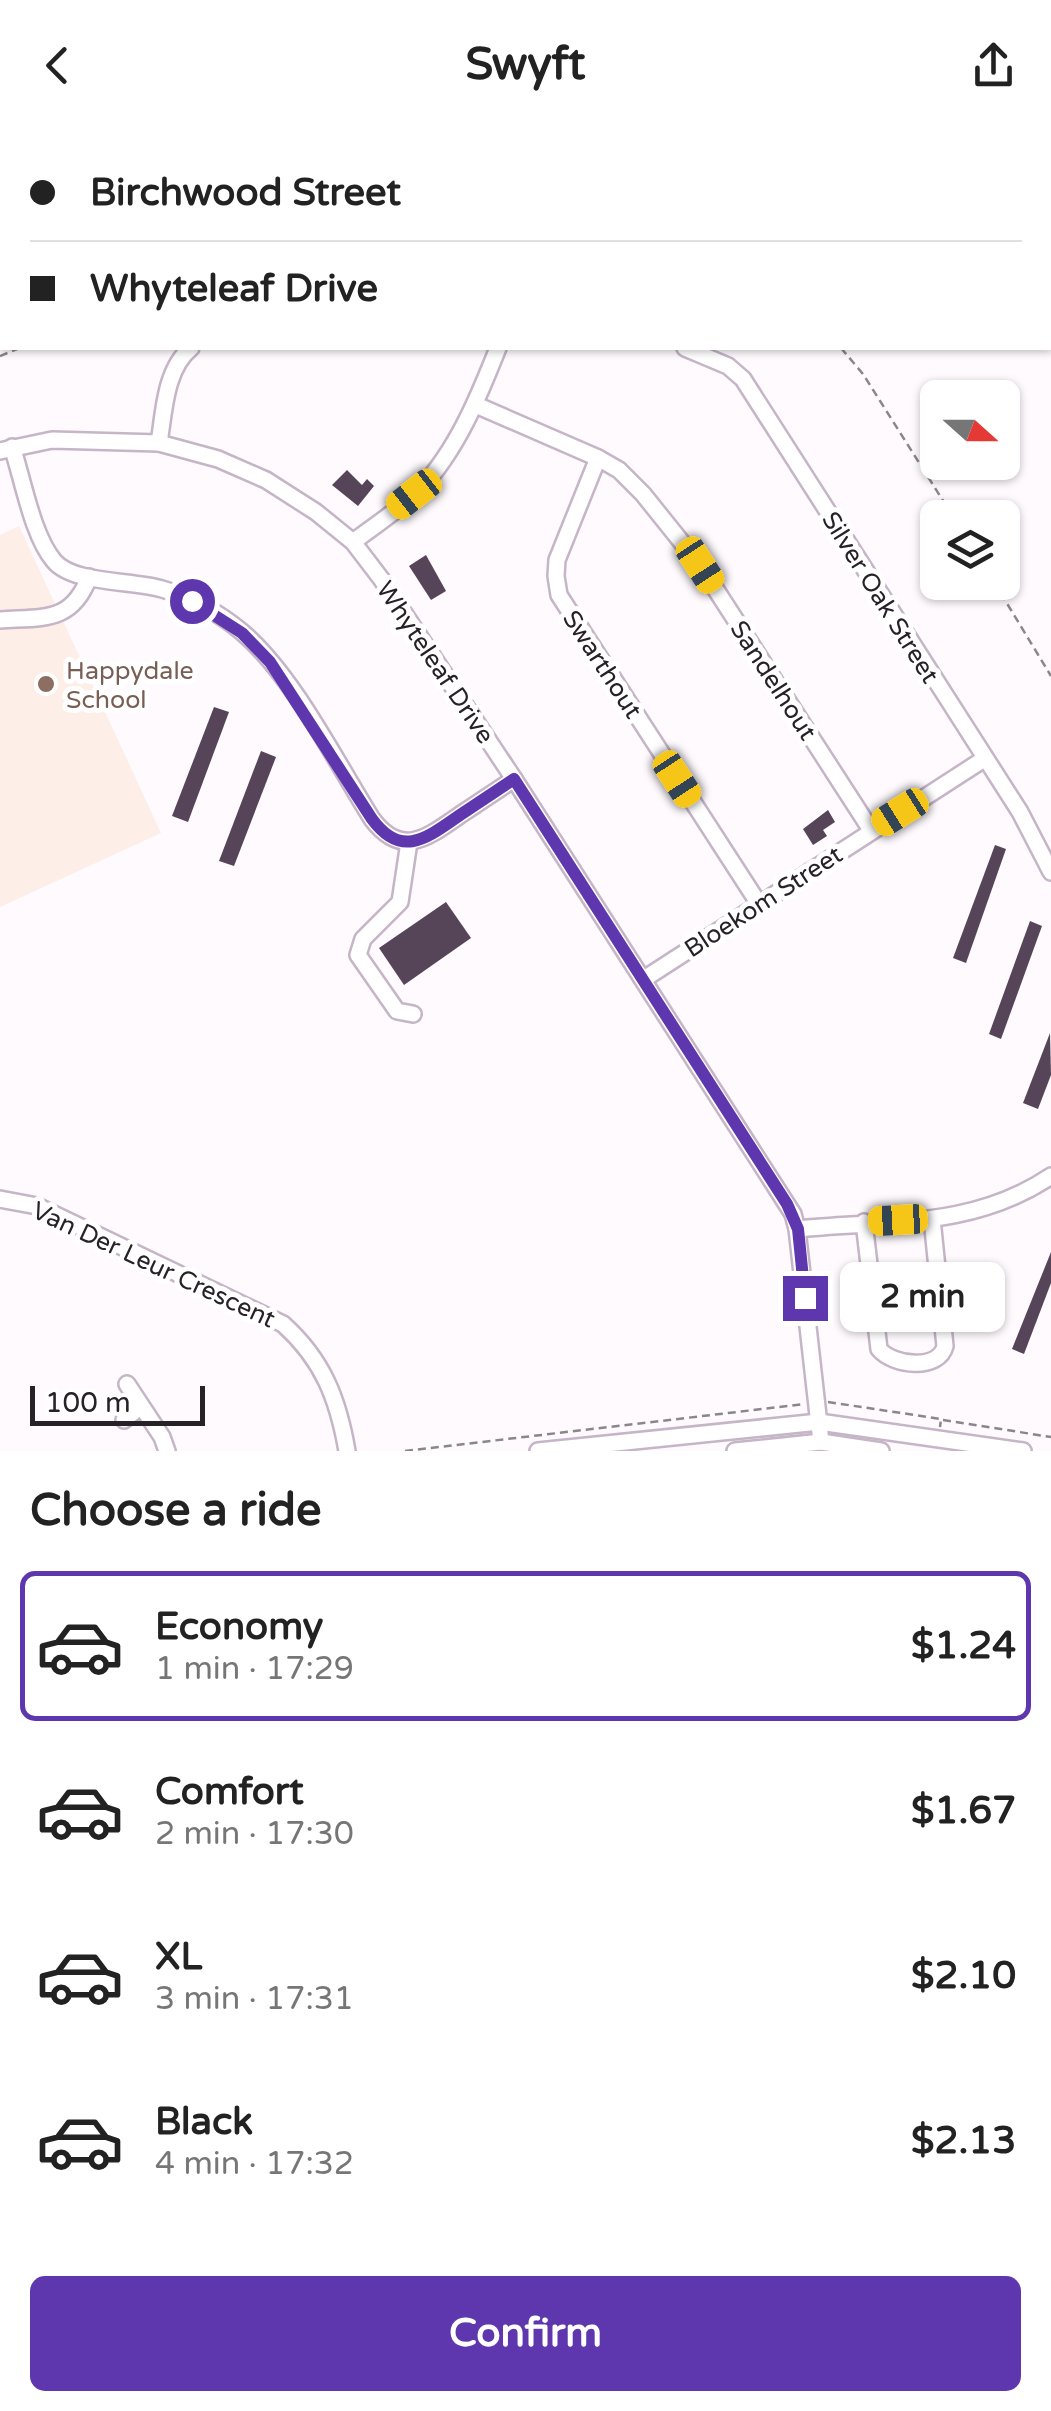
<!DOCTYPE html>
<meta charset="utf-8">
<style>
body{margin:0;font-family:"Varela Round",sans-serif;background:#f2f2f2;color:#222;height:100vh;display:flex;flex-direction:column;font-size:38px;white-space:nowrap}
*{box-sizing:border-box;margin:0}
p{font-size:32px;color:#767676}
.icon{flex:none;width:55px;height:55px;fill:none;stroke:currentColor;stroke-width:2;stroke-linecap:round;stroke-linejoin:round}
.map{position:relative;height:1321px;overflow:hidden}
.details{display:flex;flex-direction:column;background:#fff;flex:1}
.details>*{flex:none}
.hud{position:absolute;left:0px;top:0px;width:1052px;height:220px;box-shadow:0 2px 8px #0004;display:grid;align-content:center;height:220px;padding:0 30px;background:#fff}
.needle{width:65px;rotate:111deg}
.fabs{position:absolute;left:920px;top:250px;display:grid;gap:20px}
.fabs a{display:grid;place-items:center;width:100px;height:100px;border-radius:15px;background:#fff;box-shadow:0 2px 8px #0004;font-size:50px}
.scale{position:absolute;left:30px;bottom:25px;width:175px;box-sizing:border-box;padding-left:10px;border:5px solid #272128;border-top:0;font-size:28px;line-height:35px;white-space:nowrap;color:#272128;-webkit-text-stroke:8px #fff;paint-order:stroke}
.end{position:absolute;width:45px;height:45px;margin:-22px;border:12px solid #5e37af;background:#fff;box-shadow:0 0 0 5px #fff}
.from{border-radius:50%}
.bubble{position:absolute;height:70px;border-radius:15px;background:#fff;box-shadow:0 2px 8px #0004;font-size:32px;font-weight:800;line-height:70px;text-align:center}
.car{position:absolute;width:30px;height:60px;margin:-30px -15px;border-radius:12px;box-shadow:0 0 8px 2px #0007;background:linear-gradient(#f5c518 24%,#345 0 40%,#f5c518 0 76%,#345 0 86%,#f5c518 0)}
.hud b{display:flex;align-items:center;gap:35px;height:95px;font-size:38px}
.hud b+b{border-top:2px solid #e0e0e0}
.hud i{width:25px;height:25px;background:#222}
ul{padding:0;list-style:none}
li{display:flex;align-items:center;gap:30px;height:150px;margin:0 20px 15px;padding:0 10px;border:5px solid transparent;border-radius:15px}
li div{flex:1}
li b{display:block;font-size:38px}
li em{font-style:normal;font-weight:800}
li.current{border-color:#5e37af}
li>.icon{width:90px;height:90px;stroke-width:1.5}
h2{padding:0 30px;font-size:45px;line-height:120px}
.button{display:flex;gap:20px;margin-top:auto;padding:20px 30px}
.button a{flex:1;height:115px;border-radius:15px;background:#5e37af;color:#fff;font-size:40px;font-weight:800;line-height:115px;text-align:center}
header{display:flex;justify-content:space-between;align-items:center;height:130px;padding:0 30px;background:#fff;font-size:45px;font-weight:800}
.map>svg:first-child{display:block}
.education{fill:#fdeee8}
.building{fill:#564458}
.lines{fill:none;stroke-linecap:round;stroke-linejoin:round}
.minor-casing{stroke:#c5b5c7;stroke-width:20}
.path{stroke:#8b868c;stroke-width:2.5;stroke-dasharray:8 5;stroke-linecap:butt}
.minor{stroke:#fff;stroke-width:15}
.route{stroke:#5e37af;stroke-width:12}
.education-dot{fill:#8d6e63;stroke:#fff;stroke-width:4}
.labels{text-anchor:middle;stroke-width:10;stroke-linejoin:round;paint-order:stroke}
.street-label{font-size:25px;fill:#272128;stroke:#fff}
.education-label{font-size:25px;fill:#785e54;stroke:#fff;text-anchor:start}
</style>
<header><svg class="icon" aria-label="back" viewBox="0 0 24 24"><path d="M15 5l-7 7 7 7"/></svg>Swyft<svg class="icon" aria-label="share" viewBox="0 0 24 24"><path d="M12 15V3M7 8l5-5 5 5M5 13v7h14v-7"/></svg></header>
<div class="map">
<svg width="1051" height="1321" viewBox="0 0 1051 1321">
<rect width="100%" height="100%" fill="#fefafe"/>
<path class="education" d="M19 396 161 703 0 777V405Z"/>
<g class="building">
<path d="M347 340 362 355 367 349 374 356 358 376 332 355Z"/>
<path d="M426 425 446 461 431 470 409 436Z"/>
<path d="M214 577 229 582 188 692 172 686Z"/>
<path d="M261 621 276 627 234 736 219 731Z"/>
<path d="M828 680 835 692 823 700 827 706 813 715 803 699Z"/>
<path d="M995 715 1006 719 966 833 953 828Z"/>
<path d="M446 772 471 808 404 855 379 818Z"/>
<path d="M1030 791 1042 796 1001 909 989 904Z"/>
<path d="M1050 903 1051 945 1038 979 1023 973Z"/>
<path d="M1051 1122V1153L1024 1224 1012 1219Z"/>
</g>
<g class="lines">
<g class="minor-casing">
<g id="minor">
<path d="M685 218 728 236 743 249 1020 682 1051 742"/>
<path d="M476 275 598 328 619 340 643 364 700 435 871 700"/>
<path d="M159 313C164 282 165 239 191 218"/>
<path d="M12 317C23 349 32 405 54 431 73 454 132 450 162 459 190 467 219 483 242 502 293 545 336 632 372 689 402 729 428 707 460 685 478 673 496 661 514 649"/>
<path d="M0 321 52 310 159 313 218 329 266 350 316 382 353 412 382 450 514 649 793 1084 797 1099 821 1312"/>
<path d="M598 328 557 430 556 446 559 465 759 774"/>
<path d="M353 412C375 395 401 379 420 359 457 320 479 266 498 218"/>
<path d="M0 490C43 487 72 493 89 447"/>
<path d="M409 712 400 772 363 809 358 825 397 881 413 884"/>
<path d="M644 849 984 629"/>
<path d="M0 1069 37 1076 283 1194C323 1230 338 1269 347 1321"/>
<path d="M864 1092 879 1219C893 1236 939 1241 945 1216L932 1089"/>
<path d="M797 1099C888 1090 972 1099 1051 1046"/>
<path d="M127 1254 162 1307 167 1321"/>
<path d="M124 1290 141 1276"/>
<path d="M538 1321 819 1292 1023 1321"/>
<path d="M735 1321 821 1312 881 1321"/>
</g>
</g>
<g class="path">
<path d="M721 0 722 2"/>
<path d="M497 2 502 0"/>
<path d="M841 218 863 244 954 388"/>
<path d="M0 226 20 218"/>
<path d="M994 452 1051 546"/>
<path d="M828 1272 941 1289 940 1297"/>
<path d="M943 1290 1051 1307"/>
<path d="M405 1321 805 1274"/>
</g>
<use href="#minor" class="minor"/>
</g>
<g class="lines">
<path class="route" d="M192 471 242 503 270 532 372 689C402 730 428 707 460 685 478 673 496 661 514 649L787 1074 798 1099 805 1168"/>
</g>
<circle class="education-dot" cx="46" cy="554" r="10"/>
<g class="labels">
<g class="street-label">
<text transform="translate(881 467) rotate(58)" y="9">Silver Oak Street</text>
<text transform="translate(436 532) rotate(56)" y="9">Whyteleaf Drive</text>
<text transform="translate(603 534) rotate(57)" y="9">Swarthout</text>
<text transform="translate(774 550) rotate(57)" y="9">Sandelhout</text>
<text transform="translate(763 771) rotate(-33)" y="9">Bloekom Street</text>
<text transform="translate(154 1134) rotate(25)" y="9">Van Der Leur Crescent</text>
</g>
<g class="education-label">
<text x="66" y="549">Happydale<tspan x="66" dy="29">School</tspan></text>
</g>
</g>
</svg>
<div class="fabs">
<a><svg class="needle" viewBox="-14 -14 28 28"><path d="M0-13l5 13h-10z" fill="#e53935"/><path d="M0 13l5-13h-10z" fill="#767676"/></svg></a>
<a><svg class="icon" aria-label="layers" viewBox="0 0 24 24"><path d="M12 4l9 5-9 5-9-5zM3 14l9 5 9-5"/></svg></a>
</div>
<div class="scale">100 m</div>
<i class="end from" style="left:192px;top:471px"></i>
<i class="end" style="left:805px;top:1168px"></i>
<div class="bubble" style="left:840px;top:1132px;width:165px">2 min</div>
<i class="car" style="left:414px;top:364px;rotate:232deg"></i>
<i class="car" style="left:700px;top:435px;rotate:147deg"></i>
<i class="car" style="left:677px;top:649px;rotate:147deg"></i>
<i class="car" style="left:900px;top:682px;rotate:238deg"></i>
<i class="car" style="left:898px;top:1090px;rotate:267deg"></i>
<div class="hud">
<b><i class="from"></i>Birchwood Street</b>
<b><i></i>Whyteleaf Drive</b>
</div>
</div>
<section class="details">
<h2>Choose a ride</h2>
<ul>
<li class="current"><svg class="icon" aria-label="car" viewBox="0 0 24 24"><path d="M5 17H2v-5l4-1 3-4h7l3 4 3 1v5h-3M9 17h6M6 11h13"/><circle cx="7" cy="17" r="2"/><circle cx="17" cy="17" r="2"/></svg><div><b>Economy</b><p>1 min · 17:29</p></div><em>$1.24</em></li>
<li><svg class="icon" aria-label="car" viewBox="0 0 24 24"><path d="M5 17H2v-5l4-1 3-4h7l3 4 3 1v5h-3M9 17h6M6 11h13"/><circle cx="7" cy="17" r="2"/><circle cx="17" cy="17" r="2"/></svg><div><b>Comfort</b><p>2 min · 17:30</p></div><em>$1.67</em></li>
<li><svg class="icon" aria-label="car" viewBox="0 0 24 24"><path d="M5 17H2v-5l4-1 3-4h7l3 4 3 1v5h-3M9 17h6M6 11h13"/><circle cx="7" cy="17" r="2"/><circle cx="17" cy="17" r="2"/></svg><div><b>XL</b><p>3 min · 17:31</p></div><em>$2.10</em></li>
<li><svg class="icon" aria-label="car" viewBox="0 0 24 24"><path d="M5 17H2v-5l4-1 3-4h7l3 4 3 1v5h-3M9 17h6M6 11h13"/><circle cx="7" cy="17" r="2"/><circle cx="17" cy="17" r="2"/></svg><div><b>Black</b><p>4 min · 17:32</p></div><em>$2.13</em></li>
</ul>
<div class="button"><a>Confirm</a></div>
</section>
